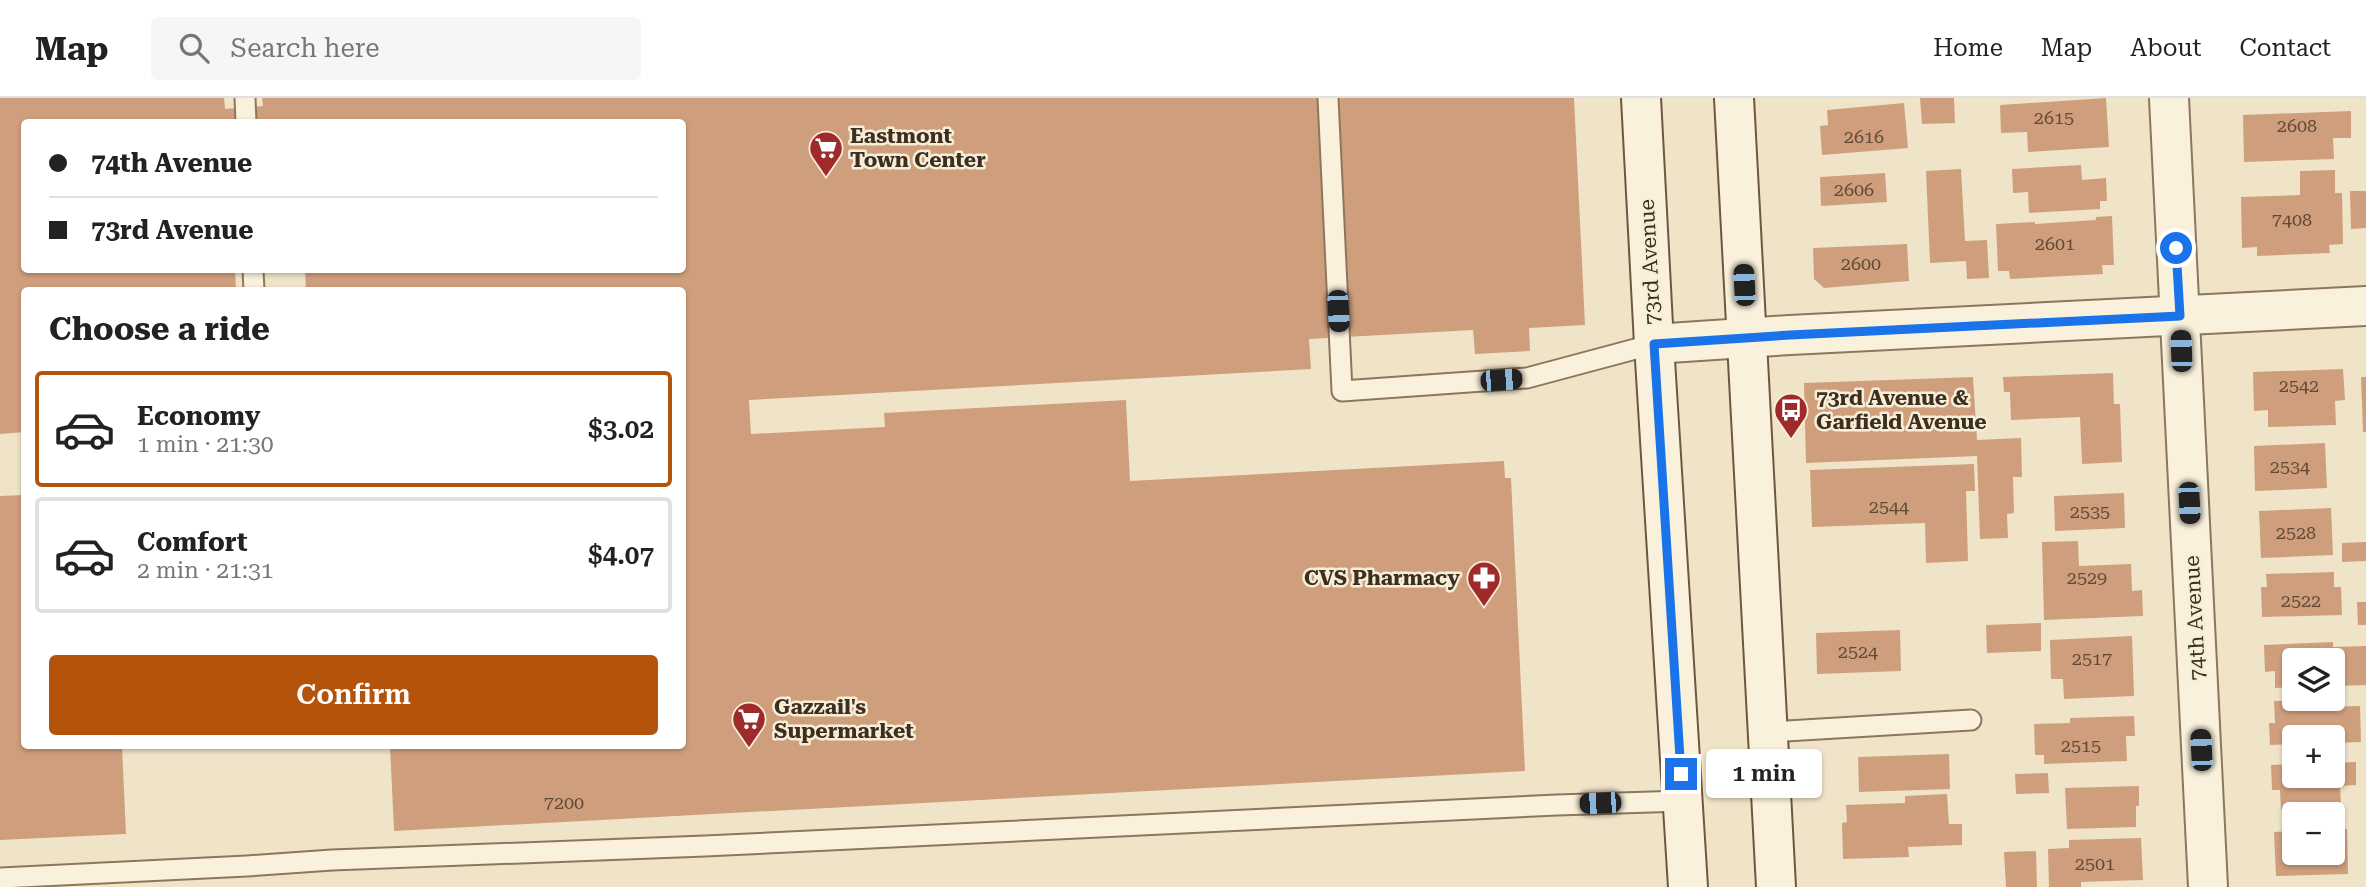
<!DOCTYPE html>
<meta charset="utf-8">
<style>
body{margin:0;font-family:"Roboto Serif",serif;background:#f6f6f6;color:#222;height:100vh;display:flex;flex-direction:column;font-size:26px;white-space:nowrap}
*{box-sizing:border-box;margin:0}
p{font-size:23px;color:#767676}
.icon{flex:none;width:38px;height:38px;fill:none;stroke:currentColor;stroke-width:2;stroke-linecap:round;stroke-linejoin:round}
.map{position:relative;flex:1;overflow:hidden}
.sheet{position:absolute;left:21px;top:189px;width:665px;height:462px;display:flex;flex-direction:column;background:#fff;border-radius:7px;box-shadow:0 2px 5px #0004}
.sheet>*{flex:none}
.top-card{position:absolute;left:21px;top:21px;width:665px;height:154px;border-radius:7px;box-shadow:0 2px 5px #0004;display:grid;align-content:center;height:154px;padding:0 28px;background:#fff}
.buttons{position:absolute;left:2282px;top:550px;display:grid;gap:14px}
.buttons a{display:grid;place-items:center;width:63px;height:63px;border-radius:7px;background:#fff;box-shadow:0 2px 5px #0004;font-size:35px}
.end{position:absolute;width:32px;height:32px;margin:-16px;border:9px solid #1a73e8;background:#fff;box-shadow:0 0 0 4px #fff}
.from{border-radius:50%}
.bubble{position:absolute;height:49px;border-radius:7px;background:#fff;box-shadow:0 2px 5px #0004;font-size:23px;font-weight:600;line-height:49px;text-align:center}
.car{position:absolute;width:21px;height:42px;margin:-21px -10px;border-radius:9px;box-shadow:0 0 5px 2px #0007;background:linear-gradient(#222 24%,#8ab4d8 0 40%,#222 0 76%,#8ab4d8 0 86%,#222 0)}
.top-card b{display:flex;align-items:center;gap:24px;height:66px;font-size:26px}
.top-card b+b{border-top:2px solid #e0e0e0}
.top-card i{width:18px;height:18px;background:#222}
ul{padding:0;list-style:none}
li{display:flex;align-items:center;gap:21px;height:116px;margin:0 14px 10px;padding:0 14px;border:4px solid #e0e0e0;border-radius:7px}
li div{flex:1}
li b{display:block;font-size:26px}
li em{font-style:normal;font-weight:600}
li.selected{border-color:#b45309}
li>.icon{width:63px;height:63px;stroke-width:1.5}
h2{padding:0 28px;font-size:32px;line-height:84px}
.cta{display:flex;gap:14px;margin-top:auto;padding:14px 28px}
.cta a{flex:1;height:80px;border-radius:7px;background:#b45309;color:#fff;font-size:28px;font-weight:600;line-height:80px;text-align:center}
header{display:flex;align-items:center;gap:42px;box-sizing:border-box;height:98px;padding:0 35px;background:#fff;border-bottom:2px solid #e0e0e0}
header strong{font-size:33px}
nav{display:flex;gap:38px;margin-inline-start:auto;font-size:24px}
.search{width:490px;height:63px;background:#f6f6f6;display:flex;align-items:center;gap:18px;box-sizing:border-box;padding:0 24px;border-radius:7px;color:#767676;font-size:26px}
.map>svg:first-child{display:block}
.building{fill:#cf9f7d}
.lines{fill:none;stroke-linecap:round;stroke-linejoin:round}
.lane-casing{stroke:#8d765c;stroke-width:23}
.street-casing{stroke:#8d765c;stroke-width:42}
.secondary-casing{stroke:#6f573f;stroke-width:42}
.lane{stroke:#faf1dc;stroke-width:19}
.street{stroke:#faf1dc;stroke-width:38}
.secondary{stroke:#faf1dc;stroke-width:38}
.route{stroke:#1a73e8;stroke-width:9}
.labels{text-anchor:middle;stroke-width:5;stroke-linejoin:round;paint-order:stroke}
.number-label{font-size:18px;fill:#624a37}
.poi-label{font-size:21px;font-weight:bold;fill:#3d2e20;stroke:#f7eed8;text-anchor:start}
.street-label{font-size:21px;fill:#3d2e20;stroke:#f7eed8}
</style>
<header>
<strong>Map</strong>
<div class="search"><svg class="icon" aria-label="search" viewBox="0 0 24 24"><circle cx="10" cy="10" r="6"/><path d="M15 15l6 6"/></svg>Search here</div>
<nav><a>Home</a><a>Map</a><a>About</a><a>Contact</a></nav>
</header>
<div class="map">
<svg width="2366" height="789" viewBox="0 0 2366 789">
<rect width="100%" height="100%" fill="#f0e4c8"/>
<g class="building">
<path d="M0 0H224L225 11 263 8 262 0H1574L1585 227 1529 230 1530 253 1475 256 1473 232 1309 241 1311 271 749 302 751 336 885 329 884 315 1126 302 1130 383 1504 363 1505 380H1511L1525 673 394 733 390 648H682V192H306L305 172H682V24H24V172H235L236 192H24V334L0 336Z"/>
<path d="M1920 0H1954L1955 25 1922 26Z"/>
<path d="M2106 0 2109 49 2028 54 2027 34 2001 35 2000 7Z"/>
<path d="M1904 5 1908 50 1822 57 1820 28 1828 27 1827 12Z"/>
<path d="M2351 13V40H2333L2334 61 2244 64 2243 17Z"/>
<path d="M2081 67 2082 82 2106 80 2107 103H2100V111L2029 115 2028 94 2013 95 2012 71Z"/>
<path d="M1961 71 1965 143 1987 142 1989 180 1967 181 1966 163 1930 165 1926 73Z"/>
<path d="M2335 72V95H2342L2343 146 2329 147 2330 155 2257 158V149L2242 150 2241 99 2300 97V73Z"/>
<path d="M1885 75 1887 104 1821 108 1820 79Z"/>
<path d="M2350 93H2366V130L2351 131Z"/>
<path d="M2112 118 2114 167H2102L2103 176 2010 181 2009 173H1998L1996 126 2035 124V126L2096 122V119Z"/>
<path d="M1907 146 1909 183 1824 190 1814 181 1813 150Z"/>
<path d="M2343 271 2345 302 2335 303 2336 327 2268 329V312L2254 313 2253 274Z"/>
<path d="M2113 275 2114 306H2120L2122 364 2082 366 2080 319 2011 322 2010 294H2004L2003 279Z"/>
<path d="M1973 279 1977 342 2021 340 2022 379H2013L2014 415 2007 416 2008 440 1980 441 1977 358 1806 365 1804 285Z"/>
<path d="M2361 279H2366V334H2363Z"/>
<path d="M2325 345 2327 390 2255 393 2254 348Z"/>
<path d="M1974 366 1975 393H1966L1968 463 1926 465 1925 425 1812 429 1810 372Z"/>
<path d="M2124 395 2125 430 2055 433 2054 398Z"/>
<path d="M24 397V648H122L126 736 0 742V398Z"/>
<path d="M2331 410 2333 457 2261 460 2259 413Z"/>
<path d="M2078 443 2079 468 2131 466 2132 493 2142 492 2143 518 2044 522 2042 444Z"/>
<path d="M2366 444V463L2342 464V445Z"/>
<path d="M2334 474V489H2341L2342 517 2262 519 2261 489H2267L2266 476Z"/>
<path d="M2357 504H2366V527H2358Z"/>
<path d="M2041 525V553L1987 555 1986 527Z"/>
<path d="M1900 532 1901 573 1817 576 1816 535Z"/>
<path d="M2132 538 2134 598 2064 601 2063 581H2051L2050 542Z"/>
<path d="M2333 544V549L2366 548V587L2333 588V562H2294V589L2275 590V573L2265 574 2264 547Z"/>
<path d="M2318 602 2319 609 2360 608 2361 644 2333 645V639H2294V646L2270 647 2269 625H2275L2274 603Z"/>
<path d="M2134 618 2135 638H2126L2127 663 2044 666V657H2035L2034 626 2070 625V620Z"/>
<path d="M1949 656 1950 691 1859 694 1858 659Z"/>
<path d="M2356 664V687L2340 688 2341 710 2281 712 2280 692H2272L2271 667 2294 666V677H2333V665Z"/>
<path d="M2048 675 2049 695 2016 696 2015 676Z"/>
<path d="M2139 688V708H2136V729L2067 731 2065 690Z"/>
<path d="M1947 696 1949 726H1962V747L1908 749 1909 759 1843 761 1842 725 1847 724 1846 707 1905 705V698Z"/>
<path d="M2347 731 2348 776 2276 778 2274 734 2294 733V754H2333V732Z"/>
<path d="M2141 740 2143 782 2081 784V789H2049L2048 751 2069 750V742Z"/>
<path d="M2036 753 2037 789H2006L2004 754Z"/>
</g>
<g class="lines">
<g class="lane-casing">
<g id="lane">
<path d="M245 0 246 24"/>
<path d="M1328 0 1342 293 1527 280 1654 246"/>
<path d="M253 172 254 192"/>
<path d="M1768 634 1971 622"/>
<path d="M0 780 247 768 332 762 705 748 1557 707 1683 703"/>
</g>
</g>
<g class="street-casing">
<g id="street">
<path d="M2169 0 2208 789"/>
<path d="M1654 246 1790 237 2366 208"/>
</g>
</g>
<g class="secondary-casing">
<g id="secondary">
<path d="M1641 0 1654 246 1688 789"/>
<path d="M1734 0 1776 789"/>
</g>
</g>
<use href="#lane" class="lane"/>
<use href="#street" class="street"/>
<use href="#secondary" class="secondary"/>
</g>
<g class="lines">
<path class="route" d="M1681 676 1654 246 1790 237 2180 218 2176 150"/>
</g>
<defs>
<g id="supermarket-pin" transform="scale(1.75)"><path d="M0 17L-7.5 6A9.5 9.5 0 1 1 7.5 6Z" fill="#9e2a2b" stroke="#f7eed8"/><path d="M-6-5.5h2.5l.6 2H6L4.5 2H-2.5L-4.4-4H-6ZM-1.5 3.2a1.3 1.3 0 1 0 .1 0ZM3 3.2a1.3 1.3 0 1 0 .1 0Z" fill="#fff"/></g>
<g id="bus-pin" transform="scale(1.75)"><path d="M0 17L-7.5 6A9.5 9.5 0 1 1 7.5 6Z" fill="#9e2a2b" stroke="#f7eed8"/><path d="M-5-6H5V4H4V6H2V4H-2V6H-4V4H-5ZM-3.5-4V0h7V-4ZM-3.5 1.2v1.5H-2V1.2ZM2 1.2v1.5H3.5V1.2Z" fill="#fff"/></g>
<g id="pharmacy-pin" transform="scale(1.75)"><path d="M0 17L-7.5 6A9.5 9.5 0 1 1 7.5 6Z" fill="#9e2a2b" stroke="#f7eed8"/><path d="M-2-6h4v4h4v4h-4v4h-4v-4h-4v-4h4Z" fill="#fff"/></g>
</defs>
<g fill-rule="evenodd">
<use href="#supermarket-pin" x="826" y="50"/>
<use href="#bus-pin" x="1791" y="312"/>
<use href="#pharmacy-pin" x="1484" y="480"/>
<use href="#supermarket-pin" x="749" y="621"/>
</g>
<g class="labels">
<g class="number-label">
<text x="2054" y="26">2615</text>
<text x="2297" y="34">2608</text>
<text x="1864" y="45">2616</text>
<text x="1854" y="98">2606</text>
<text x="2292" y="128">7408</text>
<text x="2055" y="152">2601</text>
<text x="1861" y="172">2600</text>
<text x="2299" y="294">2542</text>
<text x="2290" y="375">2534</text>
<text x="1889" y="415">2544</text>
<text x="2090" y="420">2535</text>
<text x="2296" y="441">2528</text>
<text x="2087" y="486">2529</text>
<text x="2301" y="509">2522</text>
<text x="1858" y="560">2524</text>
<text x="2092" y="567">2517</text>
<text x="2081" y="654">2515</text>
<text x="564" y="711">7200</text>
<text x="2095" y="772">2501</text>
</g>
<g class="poi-label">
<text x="850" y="45">Eastmont<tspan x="850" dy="24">Town Center</tspan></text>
<text x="1816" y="307">73rd Avenue &amp;<tspan x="1816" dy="24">Garfield Avenue</tspan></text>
<text x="1460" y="487" text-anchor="end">CVS Pharmacy</text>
<text x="774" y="616">Gazzail's<tspan x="774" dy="24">Supermarket</tspan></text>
</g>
<g class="street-label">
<text transform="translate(1650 164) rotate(-93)" y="7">73rd Avenue</text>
<text transform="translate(2195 520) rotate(-93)" y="7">74th Avenue</text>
</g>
</g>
</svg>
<div class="buttons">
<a><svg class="icon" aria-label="layers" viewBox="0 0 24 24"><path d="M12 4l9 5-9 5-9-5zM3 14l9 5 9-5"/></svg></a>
<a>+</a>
<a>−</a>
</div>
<i class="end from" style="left:2176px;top:150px"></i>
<i class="end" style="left:1681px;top:676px"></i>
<div class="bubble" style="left:1706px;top:651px;width:116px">1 min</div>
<i class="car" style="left:1744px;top:187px;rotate:357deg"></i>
<i class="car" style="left:1338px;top:213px;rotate:177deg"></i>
<i class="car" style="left:2181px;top:253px;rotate:358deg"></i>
<i class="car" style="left:1501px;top:282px;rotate:86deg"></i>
<i class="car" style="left:2189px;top:405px;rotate:177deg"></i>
<i class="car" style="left:2201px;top:652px;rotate:357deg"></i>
<i class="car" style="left:1600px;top:705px;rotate:268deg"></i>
<div class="top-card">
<b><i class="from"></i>74th Avenue</b>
<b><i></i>73rd Avenue</b>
</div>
<section class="sheet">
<h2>Choose a ride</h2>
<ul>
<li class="selected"><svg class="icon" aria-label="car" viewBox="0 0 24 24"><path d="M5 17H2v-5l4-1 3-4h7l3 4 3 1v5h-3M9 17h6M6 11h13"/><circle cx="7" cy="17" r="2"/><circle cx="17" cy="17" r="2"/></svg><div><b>Economy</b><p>1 min · 21:30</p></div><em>$3.02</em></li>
<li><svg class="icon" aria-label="car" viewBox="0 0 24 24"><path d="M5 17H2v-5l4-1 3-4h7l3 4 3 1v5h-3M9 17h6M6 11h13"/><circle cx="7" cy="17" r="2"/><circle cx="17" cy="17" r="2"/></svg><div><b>Comfort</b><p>2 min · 21:31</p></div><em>$4.07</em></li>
</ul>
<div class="cta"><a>Confirm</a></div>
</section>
</div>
